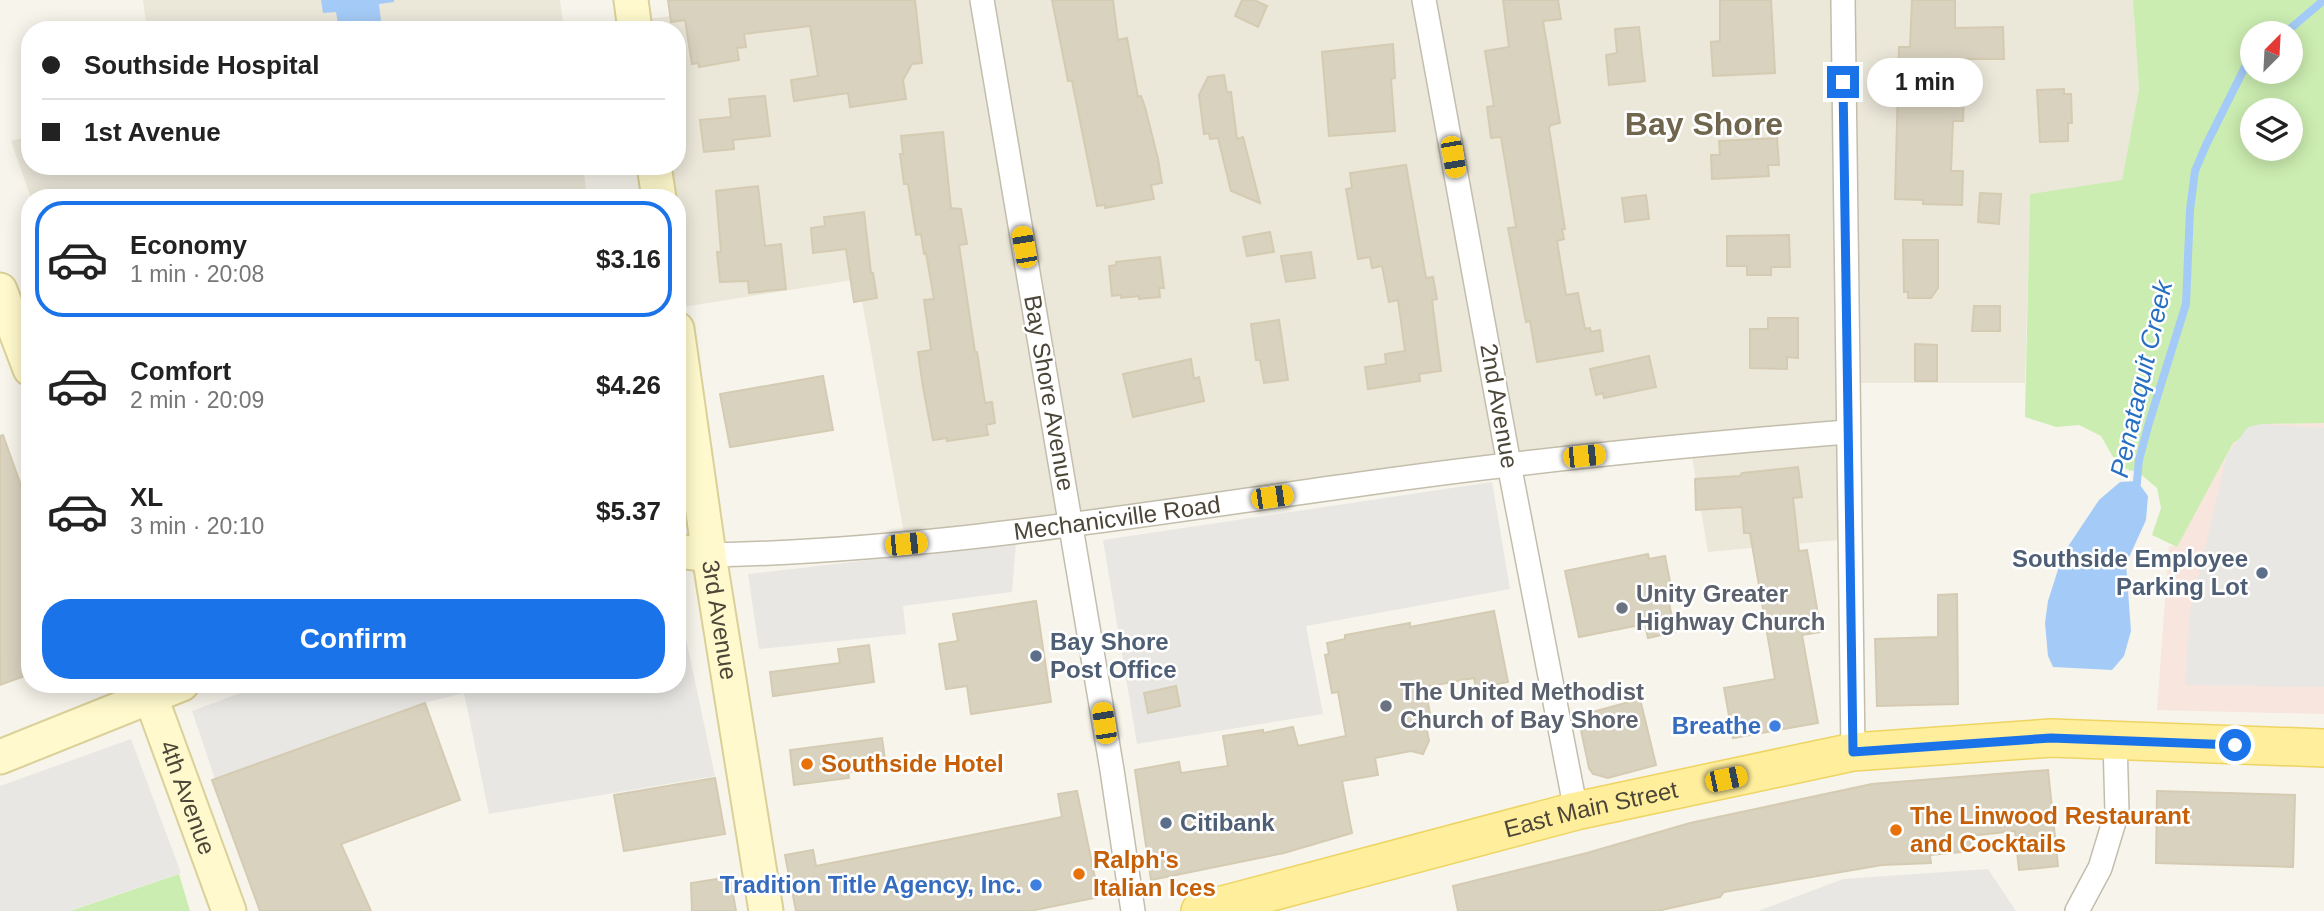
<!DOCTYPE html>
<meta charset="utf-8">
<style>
body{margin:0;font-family:Arial,sans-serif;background:#f6f6f6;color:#222;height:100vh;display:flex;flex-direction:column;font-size:26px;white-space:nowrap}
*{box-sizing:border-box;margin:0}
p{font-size:23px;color:#767676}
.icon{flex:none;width:38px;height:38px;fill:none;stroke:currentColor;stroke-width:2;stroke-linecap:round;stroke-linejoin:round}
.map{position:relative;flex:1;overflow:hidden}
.panel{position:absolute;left:21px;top:189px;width:665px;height:504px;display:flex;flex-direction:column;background:#fff;border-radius:28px;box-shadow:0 4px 18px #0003}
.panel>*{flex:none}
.hud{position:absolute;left:21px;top:21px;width:665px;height:154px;border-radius:28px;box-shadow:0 4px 18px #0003;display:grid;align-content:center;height:154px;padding:0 21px;background:#fff}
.needle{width:46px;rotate:24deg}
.buttons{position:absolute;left:2240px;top:21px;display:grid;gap:14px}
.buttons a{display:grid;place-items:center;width:63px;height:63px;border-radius:50%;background:#fff;box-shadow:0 4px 18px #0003;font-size:35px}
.end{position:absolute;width:32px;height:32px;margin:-16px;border:9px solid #1a73e8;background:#fff;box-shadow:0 0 0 4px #fff}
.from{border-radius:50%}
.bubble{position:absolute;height:49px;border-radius:24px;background:#fff;box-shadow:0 4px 18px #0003;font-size:23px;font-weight:800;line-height:49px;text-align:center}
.car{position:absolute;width:21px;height:42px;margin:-21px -10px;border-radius:9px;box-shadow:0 0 5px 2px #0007;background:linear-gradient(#f5c518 24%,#345 0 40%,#f5c518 0 76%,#345 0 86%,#f5c518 0)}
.hud b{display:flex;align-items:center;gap:24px;height:66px;font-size:26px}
.hud b+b{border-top:2px solid #e0e0e0}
.hud i{width:18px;height:18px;background:#222}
ul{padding:12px 0 0;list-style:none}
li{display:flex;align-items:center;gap:21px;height:116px;margin:0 14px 10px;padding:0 7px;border:4px solid transparent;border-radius:28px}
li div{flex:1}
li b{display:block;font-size:26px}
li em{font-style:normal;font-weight:800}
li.active{border-color:#1a73e8}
li>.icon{width:63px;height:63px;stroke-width:1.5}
.button{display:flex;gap:14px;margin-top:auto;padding:14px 21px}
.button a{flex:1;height:80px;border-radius:28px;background:#1a73e8;color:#fff;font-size:28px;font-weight:800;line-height:80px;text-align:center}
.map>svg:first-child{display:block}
.residential{fill:#ebe7d9}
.medical{fill:#f7e5de}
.green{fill:#cbedb1;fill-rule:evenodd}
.parking{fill:#e8e7e3}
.water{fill:#a4cbf7}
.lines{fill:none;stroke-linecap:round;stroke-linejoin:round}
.stream{stroke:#a4cbf7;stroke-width:8}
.building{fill:#d9d2bf;stroke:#d5cbb2;stroke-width:2}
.street-casing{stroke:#c3beac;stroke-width:26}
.secondary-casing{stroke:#dad098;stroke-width:37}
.primary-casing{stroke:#eed462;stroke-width:40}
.street{stroke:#fff;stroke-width:23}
.secondary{stroke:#fff9cd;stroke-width:33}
.primary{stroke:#ffee9c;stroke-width:37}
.route{stroke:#1a73e8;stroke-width:9}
.service-dot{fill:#5c6f8a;stroke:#fff;stroke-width:2.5}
.worship-dot{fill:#6b7280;stroke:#fff;stroke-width:2.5}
.shop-dot{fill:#3f7fe0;stroke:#fff;stroke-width:2.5}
.food-dot{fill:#e8710a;stroke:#fff;stroke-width:2.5}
.labels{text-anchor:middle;stroke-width:5;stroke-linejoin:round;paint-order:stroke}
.street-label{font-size:24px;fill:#4c4638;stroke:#fff}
.service-label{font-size:24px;font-weight:bold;fill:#4e5e75;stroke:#fff;text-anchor:start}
.worship-label{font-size:24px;font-weight:bold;fill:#5b616d;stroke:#fff;text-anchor:start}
.shop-label{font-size:24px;font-weight:bold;fill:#366cbe;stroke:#fff;text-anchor:end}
.food-label{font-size:24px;font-weight:bold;fill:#c56008;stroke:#fff;text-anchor:start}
.water-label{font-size:26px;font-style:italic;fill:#266fc3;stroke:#fff}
.district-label{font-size:32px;font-weight:bold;fill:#70664e;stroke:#fff}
</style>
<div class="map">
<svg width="2324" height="911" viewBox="0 0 2324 911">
<rect width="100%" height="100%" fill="#f7f4eb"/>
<g class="residential">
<path d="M143 0H560L564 30H147Z"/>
<path d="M786 0H2133L2139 89 2122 181 2030 194 2025 383H1847L1849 539 1708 552 1690 445 906 544 858 279 677 308V198H659L654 166H677V30H635L634 21Z"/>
<path d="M30 136V166H583L587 198H31L11 141Z"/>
</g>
<path class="medical" d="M2324 423V714L2157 710 2169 546H2177L2233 443 2265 424Z"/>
<g class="green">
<path d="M2133 0H2324V423L2265 424 2233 443 2177 547 2152 535 2161 508 2157 488 2138 472 2128 470 2113 457 2101 436 2079 425 2056 427 2025 417 2030 194 2122 180 2139 89ZM2252 33H2291V72H2252ZM2252 110H2291V149H2252Z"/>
<path d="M179 874 190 911H70Z"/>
</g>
<g class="parking">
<path d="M2261 424 2324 428V687L2185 685 2190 612 2227 455 2248 427Z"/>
<path d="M1492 482 1510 589 1306 626 1323 714 1137 744 1103 540Z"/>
<path d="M1016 543 1012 592 903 606 906 634 759 649 748 574Z"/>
<path d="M677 596 715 776 489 814 464 693 424 703 215 779 192 711 265 684H677Z"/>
<path d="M131 739 181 873 69 911H0V786Z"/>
<path d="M1988 869 2016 911H1758L1843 879Z"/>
</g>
<g class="water">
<path d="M321 0H394V2L379 4 382 30H339L336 12 323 13Z"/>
<path d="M2137 481 2148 496 2146 520 2126 564 2131 631 2124 656 2112 670 2053 667 2048 656 2045 623 2048 601 2063 554 2099 500 2120 482Z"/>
</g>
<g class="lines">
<g class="stream">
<path d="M2285 33 2324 0"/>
<path d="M2136 492 2139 460 2149 423 2186 304 2190 210 2195 171 2206 145 2252 53"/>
</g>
</g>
<g class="building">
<path d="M668 0H915L922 63 912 64 903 80 906 99 850 107 848 93 794 101 791 80 818 76 810 26 744 34 746 47 737 48 739 60 699 67 698 63 692 64 685 20 671 22Z"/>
<path d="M1052 0H1113L1118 40 1127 38 1138 97 1141 96 1145 107 1158 159 1162 183 1151 185 1154 199 1105 208V205L1097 206 1072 81H1068Z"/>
<path d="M1242 0H1254L1267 6 1258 27 1235 16Z"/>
<path d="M1503 0H1558L1561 19 1543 21 1560 123 1551 125 1549 128 1565 229H1562L1564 239 1557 241 1566 295 1578 293 1585 329 1590 328 1591 332 1600 330 1603 351 1537 362 1530 321 1526 322 1508 228 1516 227 1501 137 1491 138 1487 107 1494 106 1485 51 1509 47Z"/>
<path d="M1720 0H1771L1775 73 1713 76 1711 42 1720 41Z"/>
<path d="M1912 0H1955V28L2003 27 2004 59H1965L1963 121H1953L1951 171H1963L1962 205 1923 204V200L1895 199 1899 47H1910Z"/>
<path d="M1639 27 1645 81 1609 85 1606 55 1617 53 1615 29Z"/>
<path d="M1393 44 1395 78 1391 79 1395 131 1329 136 1322 52Z"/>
<path d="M1224 75 1227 92H1231L1237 139 1243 137 1260 203 1231 191 1218 138 1210 139 1209 133 1204 134 1199 95 1208 77Z"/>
<path d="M2064 89V94H2071L2072 123H2068V141L2040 142 2037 90Z"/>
<path d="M765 96 770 136 733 140 734 149 704 152 700 120 731 117 729 99Z"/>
<path d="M943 132 951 208 961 209 967 244 959 245 975 352H977L985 403 992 402 995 423 986 425 988 435 947 441V438L933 440 923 387 918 352 931 350 924 300 934 299 926 253 924 254 921 234 916 235 908 184H904L900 154H903L901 136Z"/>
<path d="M1777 138 1779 165H1768L1769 176 1712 179 1711 155H1720L1719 141Z"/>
<path d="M1406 165 1426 278 1433 277 1437 299 1432 300 1441 371 1419 374 1420 381 1368 389 1365 367 1386 364 1385 354 1405 351 1398 300 1389 302 1382 266 1372 268 1370 257 1358 259 1346 189 1352 188 1350 173Z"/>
<path d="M758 186 765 246 781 244 786 289 749 293 748 281 720 282 717 252H721L716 191Z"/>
<path d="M1980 193 2001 194 1999 224 1978 222Z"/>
<path d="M1646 195 1649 219 1625 222 1622 198Z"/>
<path d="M864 212 871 273H873L877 298 854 302 846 249 813 253 811 228 825 226 824 217Z"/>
<path d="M1270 232 1274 252 1247 256 1243 237Z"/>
<path d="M1789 235 1790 267H1771V275H1747V266H1727V236Z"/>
<path d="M1903 240H1938V288L1931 298H1908V292H1904Z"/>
<path d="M1311 252 1315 278 1286 282 1281 256Z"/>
<path d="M1160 257 1164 288H1159L1160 297 1139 299V296L1121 298V295L1112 296 1109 266 1116 265V262Z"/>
<path d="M1974 306H2000V331H1972Z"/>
<path d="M1768 318H1798V358L1787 357V369L1750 368V329H1768Z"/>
<path d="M1279 320 1288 380 1264 383 1260 360H1256L1251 324Z"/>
<path d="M1915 344 1937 345V381H1915Z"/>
<path d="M1649 356 1656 387 1604 398 1603 393 1596 395 1590 369Z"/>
<path d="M1191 359 1194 379 1199 377 1204 401 1133 417 1123 374Z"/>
<path d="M823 376 833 430 730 447 720 394Z"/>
<path d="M3 435 30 511V674L0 685V436Z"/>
<path d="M1798 467 1802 497 1793 498 1799 551 1807 550 1821 632 1802 635 1818 723 1733 738 1724 688 1775 679 1750 533H1744L1742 507 1696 510 1695 479 1740 476 1742 473Z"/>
<path d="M1648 554 1649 559 1665 556 1672 592 1667 593 1675 632 1648 638 1645 624 1579 637 1565 571Z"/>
<path d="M1957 594 1958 704 1877 706 1875 639 1938 637V595Z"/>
<path d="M1036 601 1051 702 971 714 967 686 946 689 939 644 958 641 953 614Z"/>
<path d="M1494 611 1508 682 1476 688 1474 678 1425 687 1431 719 1425 721 1429 741 1423 754 1411 751 1375 758 1378 775 1342 781 1352 833 1284 853 1151 880 1135 770 1179 762 1181 773 1228 766 1223 736 1263 730V733L1293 727 1298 746 1346 736 1338 692 1332 693 1325 655 1329 654 1327 643 1345 639V635L1410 623V627Z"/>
<path d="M869 645 874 682 773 696 770 672 840 663 838 649Z"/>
<path d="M1176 686 1180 706 1148 713 1144 693Z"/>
<path d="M1640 699 1656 765 1608 778 1593 774 1589 768 1578 716Z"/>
<path d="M425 703 460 800 341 844 371 911H260L212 780Z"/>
<path d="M882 738 886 767 848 772 849 778 794 785 790 750Z"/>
<path d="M2048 770 2058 866 2019 870 2015 831 1970 836 1971 851 1930 855 1931 863 1882 865 1724 892 1720 897 1657 911H1458L1453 886 1587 853 1690 823 1872 784Z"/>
<path d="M715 778 725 834 624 851 614 795Z"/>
<path d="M1077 791 1099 897 1030 911H796L785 855 813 850 816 866 1062 817 1058 794Z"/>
<path d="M2157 791 2295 795 2293 867 2156 863Z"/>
<path d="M730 877 736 911H692L691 883Z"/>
</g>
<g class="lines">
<g class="street-casing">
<g id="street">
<path d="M982 0 1112 770 1133 911"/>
<path d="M1424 0 1509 464 1576 811"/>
<path d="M1843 0 1853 752"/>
<path id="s1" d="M709 555C929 551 1144 514 1361 484 1523 461 1685 445 1847 432"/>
<path d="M2077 911 2100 868 2117 812 2115 740"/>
</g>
</g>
<g class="secondary-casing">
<g id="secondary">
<path d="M631 0 635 30"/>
<path d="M654 166 659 198"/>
<path d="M0 290 30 369"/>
<path id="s2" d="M677 329 709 555 766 911"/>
<path d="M677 551 709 555"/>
<path id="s3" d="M146 684 229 911"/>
<path d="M0 757 182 684"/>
</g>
</g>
<g class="primary-casing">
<g id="primary">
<path id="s4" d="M1200 911 1576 811 1853 752 2051 738 2324 748"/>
</g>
</g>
<use href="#street" class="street"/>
<use href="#secondary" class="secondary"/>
<use href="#primary" class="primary"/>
</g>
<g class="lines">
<path class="route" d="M1843 82 1853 752 2051 738 2235 745"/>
</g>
<g class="service-dot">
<circle cx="2262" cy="573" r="7"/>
<circle cx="1036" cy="656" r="7"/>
<circle cx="1166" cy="823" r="7"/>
</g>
<g class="worship-dot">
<circle cx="1622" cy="608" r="7"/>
<circle cx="1386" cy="706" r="7"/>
</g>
<g class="shop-dot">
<circle cx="1775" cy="726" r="7"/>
<circle cx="1036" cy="885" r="7"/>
</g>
<g class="food-dot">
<circle cx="807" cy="764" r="7"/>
<circle cx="1896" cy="830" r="7"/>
<circle cx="1079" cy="874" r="7"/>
</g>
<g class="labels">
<g class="street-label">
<text transform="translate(1049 393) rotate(80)" y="8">Bay Shore Avenue</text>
<text transform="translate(1499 406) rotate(80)" y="8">2nd Avenue</text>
<text dy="8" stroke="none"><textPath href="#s1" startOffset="410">Mechanicville Road</textPath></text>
<text dy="8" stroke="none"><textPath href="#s2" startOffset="294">3rd Avenue</textPath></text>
<text dy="8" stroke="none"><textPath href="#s3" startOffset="121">4th Avenue</textPath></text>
<text dy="8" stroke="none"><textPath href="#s4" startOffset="404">East Main Street</textPath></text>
</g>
<g class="service-label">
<text x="2248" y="567" text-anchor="end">Southside Employee<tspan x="2248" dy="28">Parking Lot</tspan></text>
<text x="1050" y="650">Bay Shore<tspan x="1050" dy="28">Post Office</tspan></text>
<text x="1180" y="831">Citibank</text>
</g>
<g class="worship-label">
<text x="1636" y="602">Unity Greater<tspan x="1636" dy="28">Highway Church</tspan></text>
<text x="1400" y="700">The United Methodist<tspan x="1400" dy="28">Church of Bay Shore</tspan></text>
</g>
<g class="shop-label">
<text x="1761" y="734">Breathe</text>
<text x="1022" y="893">Tradition Title Agency, Inc.</text>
</g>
<g class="food-label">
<text x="821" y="772">Southside Hotel</text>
<text x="1910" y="824">The Linwood Restaurant<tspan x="1910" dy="28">and Cocktails</tspan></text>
<text x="1093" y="868">Ralph's<tspan x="1093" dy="28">Italian Ices</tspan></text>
</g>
<g class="water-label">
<text transform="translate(2141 379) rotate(-77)" y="9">Penataquit Creek</text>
</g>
<g class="district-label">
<text x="1704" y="135">Bay Shore</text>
</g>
</g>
</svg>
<div class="buttons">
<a><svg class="needle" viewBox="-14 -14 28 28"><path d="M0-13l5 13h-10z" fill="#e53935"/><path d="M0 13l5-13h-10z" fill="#767676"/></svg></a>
<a><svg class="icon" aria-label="layers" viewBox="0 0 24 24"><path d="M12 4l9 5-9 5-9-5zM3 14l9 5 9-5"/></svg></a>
</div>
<i class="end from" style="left:2235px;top:745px"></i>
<i class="end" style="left:1843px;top:82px"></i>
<div class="bubble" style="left:1867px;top:58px;width:116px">1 min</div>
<i class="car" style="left:1453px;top:157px;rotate:170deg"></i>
<i class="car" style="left:1024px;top:247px;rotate:350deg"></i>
<i class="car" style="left:1584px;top:456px;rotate:84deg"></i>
<i class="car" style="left:1272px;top:497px;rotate:82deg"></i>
<i class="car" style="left:906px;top:544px;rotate:84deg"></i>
<i class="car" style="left:1104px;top:723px;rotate:351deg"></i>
<i class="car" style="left:1726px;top:779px;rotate:78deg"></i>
<div class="hud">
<b><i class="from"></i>Southside Hospital</b>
<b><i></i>1st Avenue</b>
</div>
<section class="panel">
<ul>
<li class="active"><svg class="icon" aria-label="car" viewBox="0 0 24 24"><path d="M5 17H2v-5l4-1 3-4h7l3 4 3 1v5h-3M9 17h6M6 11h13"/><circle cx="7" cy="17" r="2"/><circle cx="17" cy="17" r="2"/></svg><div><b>Economy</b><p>1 min · 20:08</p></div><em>$3.16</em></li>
<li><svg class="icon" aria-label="car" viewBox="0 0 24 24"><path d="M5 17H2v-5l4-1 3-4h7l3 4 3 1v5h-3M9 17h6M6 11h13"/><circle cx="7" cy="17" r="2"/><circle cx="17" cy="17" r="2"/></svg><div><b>Comfort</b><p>2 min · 20:09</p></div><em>$4.26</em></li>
<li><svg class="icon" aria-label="car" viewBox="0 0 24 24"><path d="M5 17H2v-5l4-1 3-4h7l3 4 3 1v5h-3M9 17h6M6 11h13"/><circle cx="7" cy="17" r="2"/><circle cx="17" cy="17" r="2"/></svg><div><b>XL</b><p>3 min · 20:10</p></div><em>$5.37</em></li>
</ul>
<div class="button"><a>Confirm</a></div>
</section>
</div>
